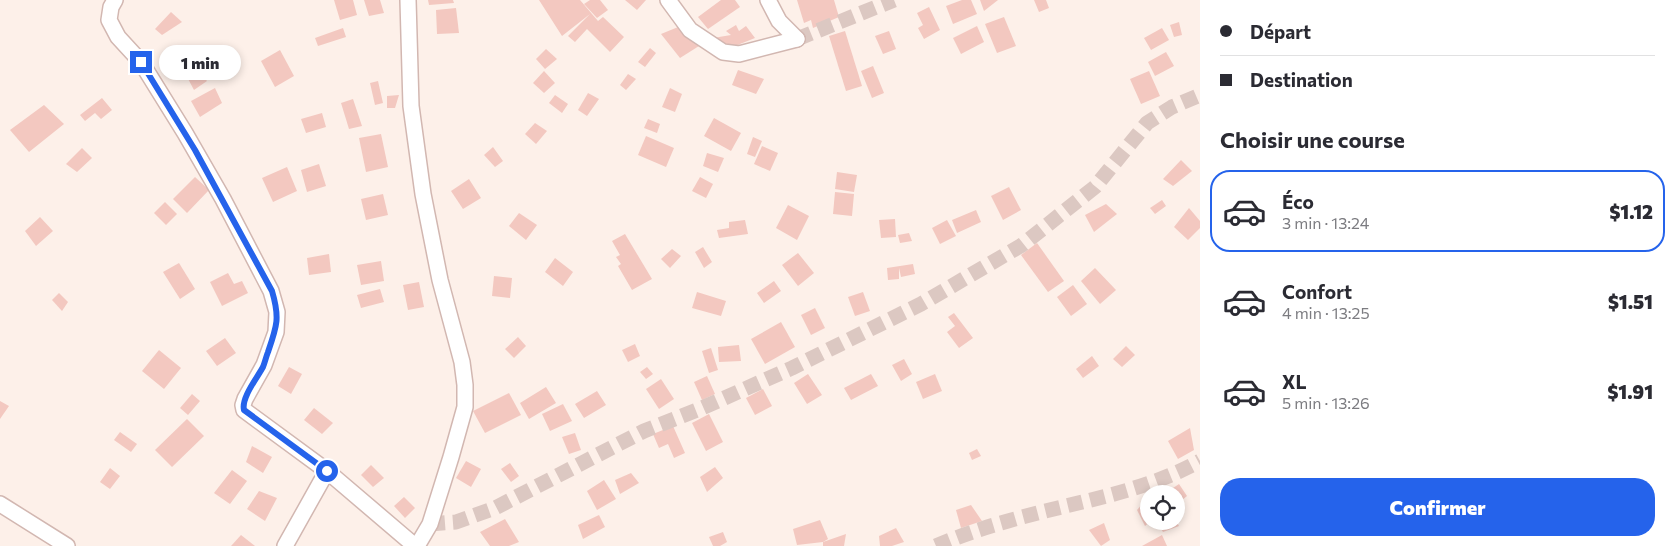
<!DOCTYPE html>
<html lang="fr">
<meta charset="utf-8">
<style>
body{margin:0;font-family:Commissioner,sans-serif;background:#f7f7f7;color:#2b2b33;height:100vh;display:flex;flex-direction:column;font-size:19px;white-space:nowrap}
*{box-sizing:border-box;margin:0}
p{font-size:16px;color:#7c7c81}
.icon{flex:none;width:28px;height:28px;fill:none;stroke:currentColor;stroke-width:2;stroke-linecap:round;stroke-linejoin:round}
.map{position:relative;flex:1;overflow:hidden}
.drawer{display:flex;flex-direction:column;background:#fff;width:475px}
.drawer>*{flex:none}
.guide{display:grid;align-content:center;height:110px;padding:0 20px;background:#fff}
.tools{position:absolute;left:1140px;top:485px;display:grid;gap:10px}
.tools a{display:grid;place-items:center;width:45px;height:45px;border-radius:50%;background:#fff;box-shadow:0 2px 8px #0003;font-size:25px}
.end{position:absolute;width:22px;height:22px;margin:-11px;border:6px solid #2563eb;background:#fff;box-shadow:0 0 0 2px #fff}
.from{border-radius:50%}
.bubble{position:absolute;height:35px;border-radius:18px;background:#fff;box-shadow:0 2px 8px #0003;font-size:16px;font-weight:800;line-height:35px;text-align:center}
.guide b{display:flex;align-items:center;gap:18px;height:48px;font-size:19px}
.guide b+b{border-top:1px solid #e1e1e2}
.guide i{width:12px;height:12px;background:#2b2b33}
ul{padding:0;list-style:none}
li{display:flex;align-items:center;gap:15px;height:82px;margin:0 10px 8px;padding:0 10px;border:2px solid transparent;border-radius:20px}
li div{flex:1}
li b{display:block;font-size:19px}
li em{font-style:normal;font-weight:800}
li.active{border-color:#2563eb}
li>.icon{width:45px;height:45px;stroke-width:1.5}
h2{padding:0 20px;font-size:22px;line-height:60px}
.button{display:flex;gap:10px;margin-top:auto;padding:10px 20px}
.button a{flex:1;height:58px;border-radius:20px;background:#2563eb;color:#fff;font-size:20px;font-weight:800;line-height:58px;text-align:center}
main{display:flex;flex:1;min-height:0}
.map>svg:first-child{display:block}
.building{fill:#f3c8c0}
.lines{fill:none;stroke-linecap:round;stroke-linejoin:round}
.minor-tunnel{stroke:#dcc8c2;stroke-width:15;stroke-dasharray:15 8;stroke-linecap:butt}
.minor-casing{stroke:#d2b7b1;stroke-width:18}
.minor{stroke:#fff;stroke-width:15}
.route{stroke:#2563eb;stroke-width:6}
</style>
<main>
<div class="map">
<svg width="1200" height="546" viewBox="0 0 1200 546">
<rect width="100%" height="100%" fill="#fdf0e9"/>
<g class="building">
<path d="M334 0H353L357 15 340 20Z"/>
<path d="M364 0H380L384 13 369 16Z"/>
<path d="M428 0H453L454 3 429 5Z"/>
<path d="M539 0H580L598 21 603 17 624 37 610 52 587 29 575 42 568 36 590 14 562 36Z"/>
<path d="M590 0H600L608 10 597 18 584 4Z"/>
<path d="M625 0H646L637 10Z"/>
<path d="M721 0H735L740 7 708 29 698 17Z"/>
<path d="M797 0H834L839 17 813 28 811 20 804 23Z"/>
<path d="M962 0H971L977 14 953 24 946 6Z"/>
<path d="M980 0H998L984 11Z"/>
<path d="M1034 0H1046L1049 8 1039 12Z"/>
<path d="M929 7 940 30 924 39 918 28 923 25 917 13Z"/>
<path d="M456 8 459 33 437 34 436 10Z"/>
<path d="M171 12 182 22 162 35 155 29Z"/>
<path d="M1004 17 1016 46 997 53 985 24Z"/>
<path d="M1179 22 1182 35 1174 37 1170 25Z"/>
<path d="M683 25 699 46 680 58 661 34Z"/>
<path d="M736 25 739 31 746 26 755 38 730 48 713 38 731 35 726 31Z"/>
<path d="M977 26 984 42 961 54 953 38Z"/>
<path d="M343 28 346 37 318 46 315 38Z"/>
<path d="M1162 28 1169 40 1151 50 1144 38Z"/>
<path d="M845 31 862 86 846 91 829 36Z"/>
<path d="M889 31 896 49 883 54 875 36Z"/>
<path d="M650 48 656 53 645 67 638 62Z"/>
<path d="M546 49 557 59 545 69 536 59Z"/>
<path d="M280 50 294 76 275 87 261 61Z"/>
<path d="M1166 52 1174 66 1155 76 1148 62Z"/>
<path d="M873 66 884 93 872 98 861 71Z"/>
<path d="M197 69 207 81 194 90 186 75Z"/>
<path d="M738 70 764 79 756 94 732 85Z"/>
<path d="M544 71 555 83 544 93 533 83Z"/>
<path d="M1149 71 1160 96 1141 104 1130 79Z"/>
<path d="M628 74 636 79 626 90 620 85Z"/>
<path d="M378 81 383 103 375 105 370 83Z"/>
<path d="M215 88 222 103 200 117 191 101Z"/>
<path d="M670 88 682 94 675 112 662 107Z"/>
<path d="M588 93 599 99 587 116 578 110Z"/>
<path d="M399 95 395 108H387V96Z"/>
<path d="M555 95 568 104 562 113 549 103Z"/>
<path d="M102 98 112 110 101 119 95 113 85 121 80 115Z"/>
<path d="M353 99 362 126 349 129 341 103Z"/>
<path d="M44 105 64 124 29 152 10 130Z"/>
<path d="M322 113 326 127 306 133 301 119Z"/>
<path d="M714 118 741 133 731 151 704 136Z"/>
<path d="M648 119 660 124 657 133 644 128Z"/>
<path d="M535 123 547 131 536 144 525 134Z"/>
<path d="M381 134 388 167 366 172 359 138Z"/>
<path d="M646 136 674 148 666 167 638 155Z"/>
<path d="M753 137 762 141 755 157 747 154Z"/>
<path d="M762 146 778 153 770 171 754 164Z"/>
<path d="M493 147 503 161 495 167 484 155Z"/>
<path d="M82 148 92 158 77 172 66 164Z"/>
<path d="M707 153 724 158 718 172 703 166Z"/>
<path d="M1181 160 1192 171 1173 186 1163 179Z"/>
<path d="M319 164 326 186 307 192 301 170Z"/>
<path d="M287 167 297 191 273 202 262 178Z"/>
<path d="M837 172 857 175 854 192 835 189Z"/>
<path d="M195 177 209 190 187 213 173 199Z"/>
<path d="M700 177 713 184 706 198 692 191Z"/>
<path d="M469 179 481 198 463 209 451 191Z"/>
<path d="M1009 187 1021 210 1003 220 991 196Z"/>
<path d="M835 192 854 194 852 216 833 214Z"/>
<path d="M383 194 388 215 366 220 361 199Z"/>
<path d="M1162 200 1166 206 1155 214 1150 208Z"/>
<path d="M165 202 177 214 166 225 154 213Z"/>
<path d="M1106 204 1117 214 1094 232 1085 215Z"/>
<path d="M788 205 809 216 797 240 776 228Z"/>
<path d="M1189 208 1200 221V228L1188 240 1174 227Z"/>
<path d="M976 210 981 222 957 233 952 220Z"/>
<path d="M519 213 537 225 526 240 509 226Z"/>
<path d="M40 217 53 231 36 246 25 231Z"/>
<path d="M895 219 896 237 881 238 879 220Z"/>
<path d="M745 220 748 234 719 238 717 230 729 228V222Z"/>
<path d="M947 220 956 236 940 244 932 228Z"/>
<path d="M909 233 912 241 900 243 898 235Z"/>
<path d="M625 234 652 279 632 290 618 266 621 264 616 257 620 255 612 241Z"/>
<path d="M1037 243 1064 281 1048 292 1021 255Z"/>
<path d="M703 247 712 262 704 268 695 252Z"/>
<path d="M672 249 681 256 670 268 661 259Z"/>
<path d="M798 253 814 273 798 286 782 265Z"/>
<path d="M329 254 331 272 309 275 307 258Z"/>
<path d="M555 258 573 272 563 286 545 272Z"/>
<path d="M381 261 384 281 361 285 357 265Z"/>
<path d="M179 263 195 289 180 299 163 272Z"/>
<path d="M913 264 915 274 901 277 899 268V279L888 280 887 268Z"/>
<path d="M1095 268 1116 290 1100 304 1081 281Z"/>
<path d="M228 273 234 284 242 281 248 293 222 306 210 282Z"/>
<path d="M494 276 512 278 510 298 492 296Z"/>
<path d="M774 281 781 291 764 303 757 293Z"/>
<path d="M419 282 424 307 408 310 403 285Z"/>
<path d="M1073 285 1087 304 1071 316 1057 297Z"/>
<path d="M380 289 384 302 361 308 357 295Z"/>
<path d="M697 292 726 301 721 316 692 308Z"/>
<path d="M863 292 870 311 855 316 848 297Z"/>
<path d="M59 293 68 302 62 311 52 300Z"/>
<path d="M815 308 825 328 811 335 801 315Z"/>
<path d="M954 313 973 338 959 348 947 332 955 326 948 317Z"/>
<path d="M781 322 795 347 765 364 751 339Z"/>
<path d="M518 337 526 346 514 358 505 349Z"/>
<path d="M225 338 236 353 217 366 206 351Z"/>
<path d="M635 344 640 356 628 362 622 350Z"/>
<path d="M739 345 741 361 719 362 718 347Z"/>
<path d="M1126 346 1135 355 1122 367 1113 359Z"/>
<path d="M711 348 718 370 709 373 702 351Z"/>
<path d="M159 350 181 368 164 389 142 371Z"/>
<path d="M1092 356 1099 366 1083 378 1076 369Z"/>
<path d="M904 359 912 374 901 381 892 365Z"/>
<path d="M289 367 302 374 291 394 278 386Z"/>
<path d="M647 367 653 374 646 379 640 372Z"/>
<path d="M808 374 822 395 807 404 794 383Z"/>
<path d="M871 374 878 386 851 400 844 388Z"/>
<path d="M935 374 942 391 923 399 916 382Z"/>
<path d="M707 376 715 394 702 400 694 382Z"/>
<path d="M661 379 674 399 659 409 646 389Z"/>
<path d="M546 387 556 403 529 419 520 403Z"/>
<path d="M763 389 772 406 755 415 746 398Z"/>
<path d="M597 391 606 405 584 418 575 404Z"/>
<path d="M509 393 521 415 485 433 473 411Z"/>
<path d="M192 394 200 401 188 415 180 408Z"/>
<path d="M0 401 9 406 0 419Z"/>
<path d="M563 404 572 421 550 431 542 414Z"/>
<path d="M314 408 333 423 322 434 304 420Z"/>
<path d="M709 414 723 442 706 451 692 423Z"/>
<path d="M187 419 204 436 172 467 155 450Z"/>
<path d="M673 426 685 453 674 458 668 444 659 448 653 434Z"/>
<path d="M1190 428 1194 450 1178 459 1168 441Z"/>
<path d="M120 432 137 444 131 452 114 440Z"/>
<path d="M575 433 581 450 569 454 562 437Z"/>
<path d="M252 446 272 457 263 473 246 462Z"/>
<path d="M977 449 981 456 972 460 969 453Z"/>
<path d="M466 461 481 469 471 487 456 478Z"/>
<path d="M510 463 519 476 511 482 501 469Z"/>
<path d="M371 465 384 478 373 487 361 475Z"/>
<path d="M715 467 723 478 707 492 700 477Z"/>
<path d="M110 468 120 476 110 489 100 482Z"/>
<path d="M232 470 247 481 230 504 214 493Z"/>
<path d="M631 473 639 483 620 494 615 480Z"/>
<path d="M604 480 616 499 597 510 587 491Z"/>
<path d="M1179 484 1187 496 1176 505V494H1164Z"/>
<path d="M259 491 277 498 265 521 247 509Z"/>
<path d="M404 497 415 508 405 518 394 506Z"/>
<path d="M1144 502 1149 507V521H1151L1145 526 1137 510Z"/>
<path d="M971 505 982 521 961 528 956 510Z"/>
<path d="M599 515 605 527 583 539 578 525Z"/>
<path d="M505 519 519 542 509 546H490L480 532Z"/>
<path d="M820 520 828 539 823 542 797 545 793 529Z"/>
<path d="M1156 521H1176L1179 526 1163 532Z"/>
<path d="M1104 523 1110 540 1101 546 1089 530Z"/>
<path d="M896 528 904 542 892 546H880L879 536Z"/>
<path d="M723 532 727 542 720 546H713L709 537Z"/>
<path d="M846 534 844 546H823V542Z"/>
<path d="M241 535 255 546H231Z"/>
<path d="M1162 535 1167 546H1142Z"/>
</g>
<g class="lines">
<g class="minor-tunnel">
<path d="M797 39 894 0"/>
<path d="M430 524 456 522 495 508 644 431 702 408 792 368 921 304 1022 245 1095 187 1147 123 1172 107 1200 95"/>
<path d="M936 546C959 536 983 528 1008 521 1072 502 1140 494 1200 461"/>
</g>
<g class="minor-casing">
<g id="minor">
<path d="M115 0 111 7 109 20 118 37 141 62 185 133 223 199 271 291 277 312 276 332 264 365 245 399 243 405 244 410 327 471 415 546"/>
<path d="M408 0 411 106 423 194 440 280 462 362 465 385V407L451 457 430 524 417 546"/>
<path d="M668 0 690 30 723 52 739 54 797 39"/>
<path d="M768 0 779 21 797 39"/>
<path d="M0 504 67 546"/>
<path d="M285 546 327 471"/>
</g>
</g>
<use href="#minor" class="minor"/>
</g>
<g class="lines">
<path class="route" d="M141 62 195 150 272 291C280 318 277 326 268 352 266 357 265 362 263 367 257 378 241 398 244 410L327 471"/>
</g>
</svg>
<div class="tools">
<a><svg class="icon" aria-label="locate" viewBox="0 0 24 24"><circle cx="12" cy="12" r="6"/><path d="M12 2v4M12 18v4M2 12h4M18 12h4"/></svg></a>
</div>
<i class="end from" style="left:327px;top:471px"></i>
<i class="end" style="left:141px;top:62px"></i>
<div class="bubble" style="left:159px;top:45px;width:82px">1 min</div>
</div>
<section class="drawer">
<div class="guide">
<b><i class="from"></i>Départ</b>
<b><i></i>Destination</b>
</div>
<h2>Choisir une course</h2>
<ul>
<li class="active"><svg class="icon" aria-label="car" viewBox="0 0 24 24"><path d="M5 17H2v-5l4-1 3-4h7l3 4 3 1v5h-3M9 17h6M6 11h13"/><circle cx="7" cy="17" r="2"/><circle cx="17" cy="17" r="2"/></svg><div><b>Éco</b><p>3 min · 13:24</p></div><em>$1.12</em></li>
<li><svg class="icon" aria-label="car" viewBox="0 0 24 24"><path d="M5 17H2v-5l4-1 3-4h7l3 4 3 1v5h-3M9 17h6M6 11h13"/><circle cx="7" cy="17" r="2"/><circle cx="17" cy="17" r="2"/></svg><div><b>Confort</b><p>4 min · 13:25</p></div><em>$1.51</em></li>
<li><svg class="icon" aria-label="car" viewBox="0 0 24 24"><path d="M5 17H2v-5l4-1 3-4h7l3 4 3 1v5h-3M9 17h6M6 11h13"/><circle cx="7" cy="17" r="2"/><circle cx="17" cy="17" r="2"/></svg><div><b>XL</b><p>5 min · 13:26</p></div><em>$1.91</em></li>
</ul>
<div class="button"><a>Confirmer</a></div>
</section>
</main>
